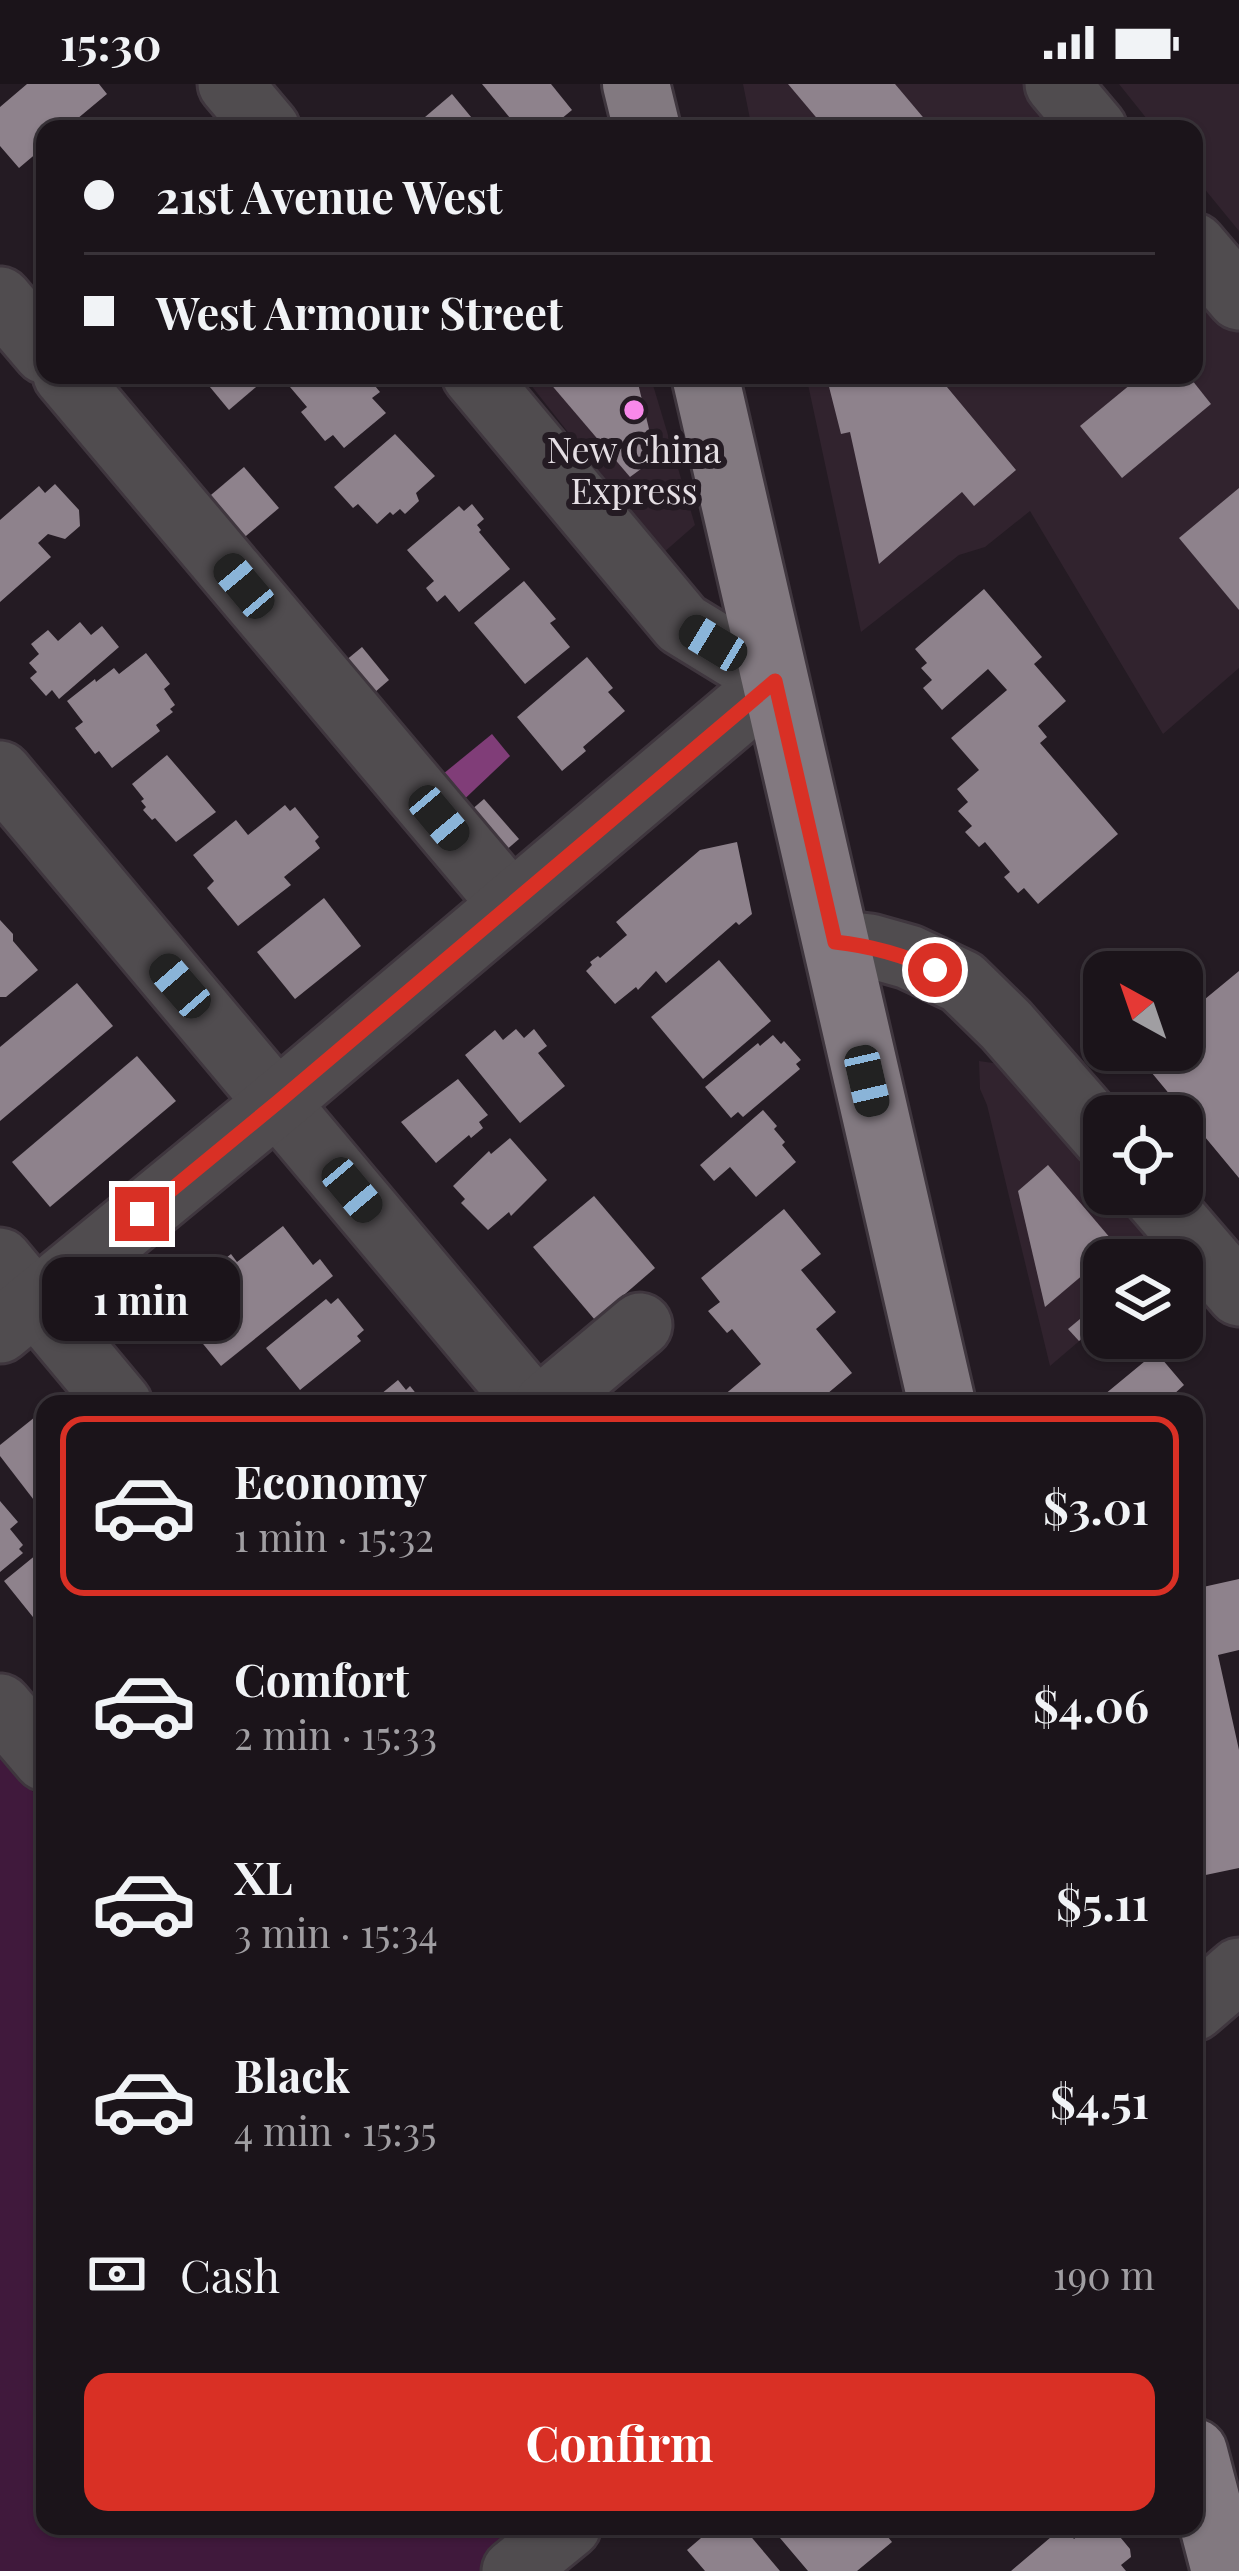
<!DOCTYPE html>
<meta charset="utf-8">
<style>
body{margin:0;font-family:"Playfair Display",serif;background:#282127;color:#f1f3f6;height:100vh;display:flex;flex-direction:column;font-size:45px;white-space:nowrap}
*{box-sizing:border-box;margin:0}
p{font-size:39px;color:#a09ea2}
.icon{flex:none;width:66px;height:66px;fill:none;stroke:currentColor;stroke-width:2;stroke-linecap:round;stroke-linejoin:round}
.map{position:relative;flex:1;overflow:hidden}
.sheet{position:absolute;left:36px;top:1311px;width:1167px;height:1140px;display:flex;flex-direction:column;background:#1b141a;border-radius:24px;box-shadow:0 3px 9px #0004,0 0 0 3px #393339}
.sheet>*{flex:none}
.banner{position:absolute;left:36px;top:36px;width:1167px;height:264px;border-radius:24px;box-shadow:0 3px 9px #0004,0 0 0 3px #393339;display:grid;align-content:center;height:264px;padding:0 48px;background:#1b141a}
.needle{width:78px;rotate:320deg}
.buttons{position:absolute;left:1083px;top:867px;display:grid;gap:24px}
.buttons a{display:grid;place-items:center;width:120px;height:120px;border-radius:24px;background:#1b141a;box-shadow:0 3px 9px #0004,0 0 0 3px #393339;font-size:60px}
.end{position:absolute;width:54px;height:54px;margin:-27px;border:15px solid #d93025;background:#fff;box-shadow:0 0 0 6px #fff}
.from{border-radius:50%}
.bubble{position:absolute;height:84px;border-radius:24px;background:#1b141a;box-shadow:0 3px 9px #0004,0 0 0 3px #393339;font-size:39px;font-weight:700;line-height:84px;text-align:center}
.car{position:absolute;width:36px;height:72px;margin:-36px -18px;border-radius:15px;box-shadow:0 0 9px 3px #0007;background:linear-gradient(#222 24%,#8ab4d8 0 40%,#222 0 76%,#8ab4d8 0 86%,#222 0)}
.banner b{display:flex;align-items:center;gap:42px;height:114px;font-size:45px}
.banner b+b{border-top:3px solid #393339}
.banner i{width:30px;height:30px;background:#f1f3f6}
ul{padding:21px 0 0;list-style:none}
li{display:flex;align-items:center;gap:36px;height:180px;margin:0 24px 18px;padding:0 24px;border:6px solid transparent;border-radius:24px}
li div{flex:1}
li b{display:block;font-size:45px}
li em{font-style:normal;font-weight:700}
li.selected{border-color:#d93025}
li>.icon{width:108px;height:108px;stroke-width:1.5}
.pay{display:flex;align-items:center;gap:30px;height:132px;padding:0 48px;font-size:45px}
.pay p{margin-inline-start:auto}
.cta{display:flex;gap:24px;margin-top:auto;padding:24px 48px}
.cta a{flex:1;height:138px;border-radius:24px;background:#d93025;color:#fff;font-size:48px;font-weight:700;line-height:138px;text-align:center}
.status{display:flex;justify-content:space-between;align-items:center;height:84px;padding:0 60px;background:#1b141a;direction:ltr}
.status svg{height:33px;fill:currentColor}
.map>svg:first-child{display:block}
.built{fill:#31232e}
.green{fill:#40193c}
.water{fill:#803d78}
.building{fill:#8e828c}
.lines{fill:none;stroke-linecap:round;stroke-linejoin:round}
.minor-casing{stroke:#3f363e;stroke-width:69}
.major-casing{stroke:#3f363e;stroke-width:72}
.minor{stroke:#504c4f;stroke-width:63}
.major{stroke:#827980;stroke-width:66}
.route{stroke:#d93025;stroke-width:15}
.poi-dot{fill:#f888ea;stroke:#241b23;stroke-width:4.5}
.labels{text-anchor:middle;stroke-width:12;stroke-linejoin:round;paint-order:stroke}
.poi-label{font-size:36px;fill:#e5dfe4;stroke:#241b23}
</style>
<div class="status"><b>15:30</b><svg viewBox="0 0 49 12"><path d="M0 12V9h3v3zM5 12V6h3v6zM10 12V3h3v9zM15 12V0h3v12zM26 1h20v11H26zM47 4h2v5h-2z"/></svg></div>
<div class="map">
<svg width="1239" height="2487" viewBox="0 0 1239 2487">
<rect width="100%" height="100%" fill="#241b23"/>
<g class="built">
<path d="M743 0H1038L1076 45H752Z"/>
<path d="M1119 0H1239V147L1194 92V45H1155Z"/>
<path d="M1194 188 1239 242V584L1163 650 1030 427 985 463 959 471 861 548 806 291H1194Z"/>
<path d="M523 291H650L695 441 663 469Z"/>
<path d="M979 977 1007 981 1046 1018 1104 1085V1110H1126L1175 1176H1104V1236L1050 1282 987 1021 980 1005Z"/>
</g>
<path class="green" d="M0 1669 45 1722V2442H539L486 2487H0Z"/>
<path class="water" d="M492 650 510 672 455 724 432 699Z"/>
<g class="building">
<path d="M27 0H99L107 10 65 45H45V62L19 84 0 62V23Z"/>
<path d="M482 0H551L572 26 549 45H519Z"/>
<path d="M788 0H895L933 45H826Z"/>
<path d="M452 10 481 45H411Z"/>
<path d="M200 291H270L229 326Z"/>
<path d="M304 291H366L380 308 372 314 386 329 344 364 333 351 325 357 301 328 307 323 290 303Z"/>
<path d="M543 291H636L656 374 630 393Z"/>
<path d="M826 291H931L933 299 942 297 1016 386 974 422 962 408 879 480 850 348 841 350Z"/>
<path d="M1142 291H1188L1211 320 1122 394 1080 342Z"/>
<path d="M395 350 435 392 416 409 419 417 405 430 400 425 393 431 390 428 377 440 358 420 353 424 334 403Z"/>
<path d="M244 383 279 424 240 457 205 416Z"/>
<path d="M55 400 79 426 80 442 65 455 48 450 38 459 51 473 0 518V436L39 402 45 409Z"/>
<path d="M1239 404V526L1179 454Z"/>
<path d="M472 420 484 435 477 441 481 446 479 448 510 485 459 528 445 511 437 518 426 504 434 497 407 466 459 422 464 427Z"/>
<path d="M524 497 556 535 550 539 570 563 525 600 474 539Z"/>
<path d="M984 505 1042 573 1034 580 1066 617 1038 642 1047 653 1040 659 1118 750 1038 820 1024 804 1018 809 1004 793 1010 788 985 758 979 763 965 748 972 742 958 727 968 718 957 705 979 686 951 654 1007 606 988 585 942 626 923 604 932 596 921 584 927 579 915 565Z"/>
<path d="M80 538 91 551 102 542 119 563 59 615 52 606 46 612 30 594 37 588 29 579 39 570 31 560 48 546 58 557Z"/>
<path d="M362 563 389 596 367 615 339 582Z"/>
<path d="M146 569 170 600 164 605 175 621 170 625 173 628 156 641 160 647 112 684 99 667 95 670 75 644 83 638 67 617 95 595 96 598 114 584 119 590Z"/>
<path d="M587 573 613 604 608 608 625 627 583 663 586 667 562 687 517 633Z"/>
<path d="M167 671 216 728 176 758 155 734 152 736 143 726 146 723 141 717 144 715 132 700Z"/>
<path d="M484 715 519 755 498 773 463 733Z"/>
<path d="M285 721 290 727 295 723 319 753 315 757 320 764 284 793 291 801 238 842 207 804 214 797 193 771 236 736 248 751Z"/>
<path d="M737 758 752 830 739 841 736 838 666 899 656 887 638 906 636 903 615 920 586 887 592 881 590 878 598 872 600 874 627 851 616 838 700 766Z"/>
<path d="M324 814 361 862 295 915 257 868Z"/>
<path d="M0 836 13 850V857L38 886 6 913H0Z"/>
<path d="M719 876 771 937 703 995 651 933Z"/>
<path d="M1239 887V1094L1137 971 1143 966H1182V934Z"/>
<path d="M77 899 113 942 0 1037V963Z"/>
<path d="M516 945 524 954 534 945 547 962 538 969 565 1002 520 1039 465 971 495 946 503 956Z"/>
<path d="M773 951 781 960 784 957 801 976 796 980 800 985 743 1033 738 1028 731 1034 705 1003 758 959 760 962Z"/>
<path d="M137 972 176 1017 50 1123 12 1078Z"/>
<path d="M458 995 488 1031 479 1038 483 1044 471 1054 469 1051 436 1079 401 1038Z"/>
<path d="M763 1026 777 1042 774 1045 785 1058 782 1061 796 1078 756 1113 730 1083 714 1097 700 1081Z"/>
<path d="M510 1054 547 1096 511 1132 509 1128 488 1146 461 1119 465 1115 453 1102 489 1067 491 1070Z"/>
<path d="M1048 1081 1117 1162 1045 1223 1018 1107Z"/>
<path d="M594 1112 655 1184 595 1236 533 1163Z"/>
<path d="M784 1125 821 1170 801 1186 836 1228 816 1245 852 1289 815 1320H730L723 1312 761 1280 732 1245 727 1249 708 1227 720 1218 701 1194Z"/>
<path d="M283 1142 313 1181 320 1175 333 1192 221 1282 195 1250 184 1259 168 1239 188 1222 180 1211 231 1170 237 1178Z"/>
<path d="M338 1214 364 1246 357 1252 361 1257 300 1306 266 1264 326 1215 331 1220Z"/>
<path d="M1104 1215V1236L1079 1257 1068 1245Z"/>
<path d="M1156 1268 1184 1301 1173 1311 1181 1320H1093Z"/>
<path d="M398 1296 406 1306 410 1302 418 1312 414 1315 418 1320H369Z"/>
<path d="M45 1325V1420L40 1424 0 1372V1361Z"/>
<path d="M0 1417 18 1438 10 1445 23 1461 19 1465 23 1469 0 1488Z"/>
<path d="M45 1457V1548L4 1497 42 1466 39 1462Z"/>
<path d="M1239 1495V1566L1218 1571 1239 1666V1784L1196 1793 1194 1505Z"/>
<path d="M715 2442H742L780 2487H705L687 2466Z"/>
<path d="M782 2442H879L892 2458 857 2487H808L780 2454 787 2448Z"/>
<path d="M1064 2442 1074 2455 1089 2442H1111L1130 2465 1131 2473 1121 2481 1126 2487H1011Z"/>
</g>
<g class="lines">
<g class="minor-casing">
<g id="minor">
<path d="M230 0 268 45"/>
<path d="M1057 0 1095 45"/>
<path d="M1194 161 1239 214"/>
<path d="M0 215 45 268"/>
<path d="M65 291 511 820"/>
<path d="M0 689 530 1320"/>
<path d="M835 858 870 862 909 873 962 898 1006 941 1104 1053"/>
<path d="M1153 1110 1239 1210"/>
<path d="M0 1176 120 1320"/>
<path d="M0 1247 278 1018 775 597 682 540 474 291"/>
<path d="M546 1320 640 1241"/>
<path d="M0 1622 45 1675"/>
<path d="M1194 1925 1239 1886"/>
<path d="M514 2487 569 2442"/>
</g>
</g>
<g class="major-casing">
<g id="major">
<path d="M636 0 647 45"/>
<path d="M705 291 942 1320"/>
<path d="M1194 2368 1225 2487"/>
</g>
</g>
<use href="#minor" class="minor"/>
<use href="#major" class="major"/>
</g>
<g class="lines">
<path class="route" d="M142 1130 278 1018 775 597 835 858C871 862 902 870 935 886"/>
</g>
<circle class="poi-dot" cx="634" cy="326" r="12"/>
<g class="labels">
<g class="poi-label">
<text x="634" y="379">New China<tspan x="634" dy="41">Express</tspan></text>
</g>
</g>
</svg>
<div class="buttons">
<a><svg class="needle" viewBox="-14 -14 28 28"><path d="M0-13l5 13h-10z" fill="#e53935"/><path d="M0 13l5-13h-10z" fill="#a09ea2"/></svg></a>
<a><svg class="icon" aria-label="locate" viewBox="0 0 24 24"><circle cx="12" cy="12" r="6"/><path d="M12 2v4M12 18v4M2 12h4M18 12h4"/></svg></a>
<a><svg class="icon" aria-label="layers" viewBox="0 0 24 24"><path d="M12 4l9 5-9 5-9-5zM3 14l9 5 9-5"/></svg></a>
</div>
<i class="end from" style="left:935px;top:886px"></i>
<i class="end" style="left:142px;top:1130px"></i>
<div class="bubble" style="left:42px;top:1173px;width:198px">1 min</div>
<i class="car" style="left:244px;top:502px;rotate:320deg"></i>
<i class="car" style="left:713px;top:559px;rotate:301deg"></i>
<i class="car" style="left:439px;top:734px;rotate:140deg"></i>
<i class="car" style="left:180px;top:902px;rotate:319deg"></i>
<i class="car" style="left:867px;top:997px;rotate:167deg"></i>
<i class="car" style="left:352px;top:1106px;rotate:140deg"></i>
<div class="banner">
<b><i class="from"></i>21st Avenue West</b>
<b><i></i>West Armour Street</b>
</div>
<section class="sheet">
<ul>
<li class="selected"><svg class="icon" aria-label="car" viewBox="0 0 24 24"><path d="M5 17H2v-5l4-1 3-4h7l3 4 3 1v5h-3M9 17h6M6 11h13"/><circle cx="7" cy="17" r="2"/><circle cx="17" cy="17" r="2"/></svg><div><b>Economy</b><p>1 min · 15:32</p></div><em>$3.01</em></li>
<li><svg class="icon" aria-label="car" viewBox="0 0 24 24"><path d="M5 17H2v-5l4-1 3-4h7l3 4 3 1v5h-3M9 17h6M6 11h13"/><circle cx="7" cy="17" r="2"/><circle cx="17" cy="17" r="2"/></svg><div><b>Comfort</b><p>2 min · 15:33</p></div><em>$4.06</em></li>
<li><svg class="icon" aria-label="car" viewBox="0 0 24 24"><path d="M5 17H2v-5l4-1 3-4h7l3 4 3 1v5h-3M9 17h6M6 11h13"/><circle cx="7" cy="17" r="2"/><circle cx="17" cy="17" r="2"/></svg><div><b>XL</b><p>3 min · 15:34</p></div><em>$5.11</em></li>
<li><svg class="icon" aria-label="car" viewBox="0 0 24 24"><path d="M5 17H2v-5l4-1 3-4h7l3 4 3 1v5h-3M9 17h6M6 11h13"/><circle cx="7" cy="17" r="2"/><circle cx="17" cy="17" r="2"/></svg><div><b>Black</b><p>4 min · 15:35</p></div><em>$4.51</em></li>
</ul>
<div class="pay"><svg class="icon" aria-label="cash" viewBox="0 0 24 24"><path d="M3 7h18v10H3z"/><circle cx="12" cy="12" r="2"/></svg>Cash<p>190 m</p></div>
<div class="cta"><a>Confirm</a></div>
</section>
</div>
